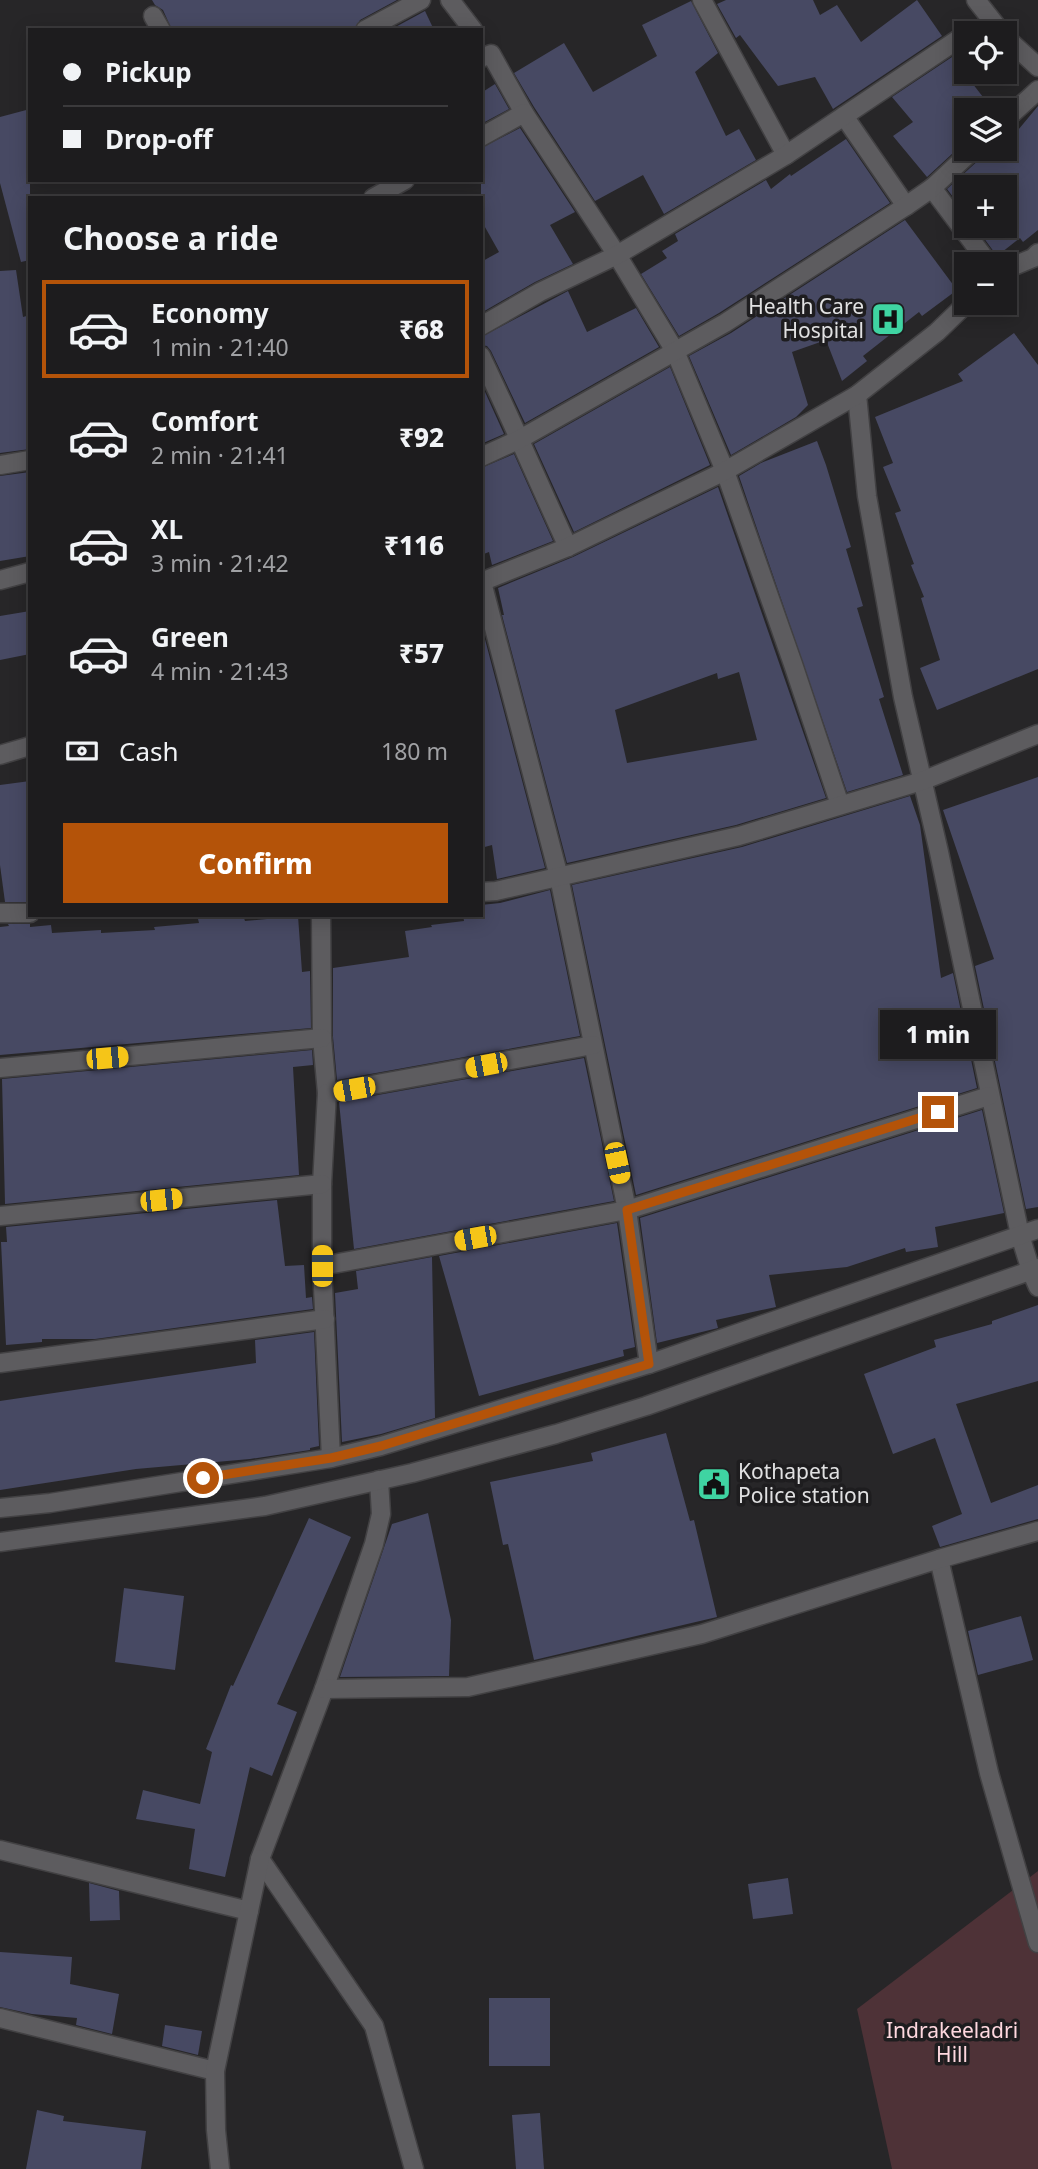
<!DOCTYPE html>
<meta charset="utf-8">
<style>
body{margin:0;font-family:"Noto Sans",sans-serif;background:#2a292b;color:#f1f3f6;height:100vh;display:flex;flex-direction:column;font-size:26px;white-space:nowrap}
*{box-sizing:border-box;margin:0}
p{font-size:23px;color:#a0a1a4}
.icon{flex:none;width:38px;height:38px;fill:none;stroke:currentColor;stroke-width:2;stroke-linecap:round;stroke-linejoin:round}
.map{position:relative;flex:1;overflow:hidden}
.drawer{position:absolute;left:28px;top:196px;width:455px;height:721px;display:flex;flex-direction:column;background:#1d1c1e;border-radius:0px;box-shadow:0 4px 18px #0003,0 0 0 2px #3b3a3c}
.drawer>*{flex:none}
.hud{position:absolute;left:28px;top:28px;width:455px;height:154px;border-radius:0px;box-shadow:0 4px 18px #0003,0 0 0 2px #3b3a3c;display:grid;align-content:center;height:154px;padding:0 35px;background:#1d1c1e}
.fabs{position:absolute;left:954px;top:21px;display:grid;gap:14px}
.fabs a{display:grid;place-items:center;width:63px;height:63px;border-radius:0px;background:#1d1c1e;box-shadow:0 4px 18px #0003,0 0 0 2px #3b3a3c;font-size:35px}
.end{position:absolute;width:32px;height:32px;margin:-16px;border:9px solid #b45309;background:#fff;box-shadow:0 0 0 4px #fff}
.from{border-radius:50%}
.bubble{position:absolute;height:49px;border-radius:0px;background:#1d1c1e;box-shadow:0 4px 18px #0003,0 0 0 2px #3b3a3c;font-size:23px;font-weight:800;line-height:49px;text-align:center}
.car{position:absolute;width:21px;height:42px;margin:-21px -10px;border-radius:9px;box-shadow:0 0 5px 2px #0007;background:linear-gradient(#f5c518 24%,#345 0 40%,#f5c518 0 76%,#345 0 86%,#f5c518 0)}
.hud b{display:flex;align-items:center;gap:24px;height:66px;font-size:26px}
.hud b+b{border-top:2px solid #3b3a3c}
.hud i{width:18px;height:18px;background:#f1f3f6}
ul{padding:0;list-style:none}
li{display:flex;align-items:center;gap:21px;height:98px;margin:0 14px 10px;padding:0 21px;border:4px solid transparent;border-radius:0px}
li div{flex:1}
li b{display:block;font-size:26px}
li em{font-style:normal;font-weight:800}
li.current{border-color:#b45309}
li>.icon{width:63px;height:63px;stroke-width:1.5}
h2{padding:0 35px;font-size:32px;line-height:84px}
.pay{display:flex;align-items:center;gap:18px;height:77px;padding:0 35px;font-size:26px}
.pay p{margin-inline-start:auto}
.button{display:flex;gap:14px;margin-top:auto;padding:14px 35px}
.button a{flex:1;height:80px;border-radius:0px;background:#b45309;color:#fff;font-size:28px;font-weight:800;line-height:80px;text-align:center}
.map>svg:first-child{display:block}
.green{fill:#4e3237}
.building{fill:#474963;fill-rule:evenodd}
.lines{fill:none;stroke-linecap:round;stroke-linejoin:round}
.minor-casing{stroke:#424143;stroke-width:21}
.minor{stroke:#5d5c5f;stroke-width:18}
.route{stroke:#b45309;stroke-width:9}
.labels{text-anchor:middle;stroke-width:7;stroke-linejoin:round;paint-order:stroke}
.poi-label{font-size:21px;fill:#e1e1e2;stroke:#1e1d1f;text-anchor:end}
.park-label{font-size:21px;fill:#fed8df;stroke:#1e1d1f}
</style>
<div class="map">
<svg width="1038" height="2169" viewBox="0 0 1038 2169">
<rect width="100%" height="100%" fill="#272628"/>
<path class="green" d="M1038 1871V2169H892L857 2009Z"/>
<g class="building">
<path d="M152 0H397L360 20 354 30H172L163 10 155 5Z"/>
<path d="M726 0H813L820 15 837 5 861 42 917 0 942 36 833 109 815 77 778 86 740 35 736 38 717 4Z"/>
<path d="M691 1 718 53 695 72 726 136 739 129 756 160 664 214 643 175 595 201 534 107 514 73 564 43 593 92 657 56 642 25Z"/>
<path d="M425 11 434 30H390Z"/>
<path d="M952 57 993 110H966V141L927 177 893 136 913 122 892 97Z"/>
<path d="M495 84 509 109 481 124V93Z"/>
<path d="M1038 106V230L1023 242 1020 238 997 256 975 226H1004V187H966V214L947 189 982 157 985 149H1004V132L1009 131 1013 136Z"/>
<path d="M30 109V260L21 262 0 183V117Z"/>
<path d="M520 128 575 212 550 225 573 264 535 282 481 313V262L499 252 481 220V148Z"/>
<path d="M846 139 890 203 719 313 679 336 641 274 667 258 662 251 678 241 675 234 766 180 771 189 790 174 791 176Z"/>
<path d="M905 220 957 290 922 316 919 312 863 356 867 361 842 381 826 340 792 352 808 405 796 417 731 455 689 356 731 333Z"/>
<path d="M16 270 23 317 30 315V449L0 453V271Z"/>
<path d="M568 291 587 332 636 308 659 347 525 423 491 351 487 346 481 345V337Z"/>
<path d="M1014 333 1038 365V669L937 710 920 668 940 660 921 598 924 597 911 565 914 564 895 513 901 511 883 467 893 463 875 417 963 381 958 374Z"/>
<path d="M670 367 710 465 574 532 534 444Z"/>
<path d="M481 383 504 434 481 444Z"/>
<path d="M817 441 826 465 851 547 846 549 863 606 857 608 884 697 879 699 903 775 847 792 739 476 761 463Z"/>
<path d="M514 454 553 541 492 565 489 552 481 555V468Z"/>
<path d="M30 472V556L0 561V476Z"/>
<path d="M718 487 826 798 736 825 567 863 502 615H504L498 588 573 557ZM739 672 757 740 627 763 615 710 717 673 718 679Z"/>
<path d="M30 611V654L0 660V616Z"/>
<path d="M481 624 545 868 497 879 492 845 481 848Z"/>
<path d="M1038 777V1207L1026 1209 975 966 994 959 943 810Z"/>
<path d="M30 781V902H5L0 865V785Z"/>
<path d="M910 796 920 825 941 978 953 973 977 1088 636 1195 572 885 742 847Z"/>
<path d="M550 890 580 1036 337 1080 333 1037V968L409 957 405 931 432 927 431 925 464 921 463 915H481V905L500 903Z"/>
<path d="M243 915 245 921 298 916 302 972 310 971 311 1028 0 1055V927L9 926 8 924H30V927L51 925 52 933 101 930V933L155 930 154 927 199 923 198 919Z"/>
<path d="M312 1050 313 1065 293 1067 299 1175 5 1204 2 1079Z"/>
<path d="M584 1058 614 1201 354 1249 339 1102Z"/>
<path d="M982 1110 1004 1213 935 1227 938 1247 906 1252 905 1248 847 1267 769 1275 776 1307 716 1320 718 1328 657 1343 640 1218Z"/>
<path d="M277 1200 285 1266 304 1265 306 1298 312 1297 313 1309 95 1339H42V1342L6 1345 1 1242H7L6 1227Z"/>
<path d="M617 1223 635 1347 623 1350 624 1356 479 1396 439 1256Z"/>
<path d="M432 1257 435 1418 381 1434 342 1442 335 1293 358 1289 356 1271Z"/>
<path d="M1038 1305V1381L956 1404 991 1503 1038 1485V1519L940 1547 932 1526 962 1514 935 1438 893 1454 864 1374 936 1347 934 1340 992 1324V1321Z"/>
<path d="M314 1332 319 1446 310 1448V1450L250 1459 136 1469 0 1490V1401L256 1363 255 1340Z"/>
<path d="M666 1433 690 1521 694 1520 717 1617 534 1660 508 1544 503 1545 490 1482 593 1461 591 1453Z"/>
<path d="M428 1513 451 1620 449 1676 340 1677 392 1524Z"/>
<path d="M309 1518 351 1537 277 1704 297 1712 272 1776 250 1767 225 1877 189 1869 195 1829 136 1819 143 1790 200 1804 212 1752 206 1749 231 1685 233 1686Z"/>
<path d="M124 1588 184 1596 175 1670 115 1662Z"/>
<path d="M1021 1616 1033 1660 978 1675 968 1631Z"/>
<path d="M788 1878 793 1914 753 1919 748 1884Z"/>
<path d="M89 1883 119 1891 120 1920 90 1921Z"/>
<path d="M0 1952 72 1957 70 1984 119 1994 112 2034 76 2025 77 2018 32 2014 0 2007Z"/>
<rect x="489" y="1998" width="61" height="68"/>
<path d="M165 2025 202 2031 198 2055 162 2046Z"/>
<path d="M37 2110 64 2116 63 2121 146 2131 141 2169H26Z"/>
<path d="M540 2113 544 2169H516L512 2115Z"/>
</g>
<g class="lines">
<g class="minor-casing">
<g id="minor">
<path d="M450 0 473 30"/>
<path d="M702 0 786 155"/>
<path d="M976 0 1002 33"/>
<path d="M153 16 161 30"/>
<path d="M365 30 421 0"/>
<path d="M1004 36 1038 67"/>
<path d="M481 58 491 54 524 113"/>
<path d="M844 116 906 206"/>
<path d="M1004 121 1038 90"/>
<path d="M481 137 524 113 617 255 675 351 725 471 793 664 840 805"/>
<path d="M932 188 989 264"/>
<path d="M373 198 405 180"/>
<path d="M1004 270 1033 258 1038 253"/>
<path d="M481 326 540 292 617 255 786 155 966 34"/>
<path d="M481 356C511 419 539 484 568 547"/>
<path d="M857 395 867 496 903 697 939 852 1020 1235 1031 1271 1038 1287"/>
<path d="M481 457 520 439 725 323 906 206 932 188 974 149"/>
<path d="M0 465 30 460"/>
<path d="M0 580 30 572"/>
<path d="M481 582 568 547 725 471 857 395 937 332 967 303"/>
<path d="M482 582 559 877 627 1210 649 1364"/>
<path d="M0 755 30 746"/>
<path d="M481 892 496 891 739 836 922 781 1038 734"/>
<path d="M0 913H30"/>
<path d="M321 915 322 1038 327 1093 322 1184V1266L331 1458"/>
<path d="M0 1068 322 1038"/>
<path d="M327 1093 593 1045"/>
<path d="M0 1216 322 1184"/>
<path d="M322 1266 627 1210 989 1096"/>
<path d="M0 1363 325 1319"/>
<path d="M379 1480 381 1514 374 1544 324 1689 260 1859 374 2026 414 2169"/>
<path d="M0 1508 50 1503 331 1458 381 1446 649 1364 1038 1229"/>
<path d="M0 1542 265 1506 412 1473 556 1434 646 1406 1038 1268"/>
<path d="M939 1559 989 1773 1038 1943"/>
<path d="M324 1689 468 1687 702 1634 939 1559 1038 1531"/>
<path d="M0 1850 249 1911"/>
<path d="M0 2018 215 2071"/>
<path d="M220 2169 216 2130 215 2071 260 1859"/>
</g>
</g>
<use href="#minor" class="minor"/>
</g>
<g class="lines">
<path class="route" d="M203 1478 331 1458 381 1446 649 1364 627 1210 938 1112"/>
</g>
<defs>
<g id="hospital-square" transform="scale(1.75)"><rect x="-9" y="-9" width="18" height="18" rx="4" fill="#3fd4a2" stroke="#1e1d1f"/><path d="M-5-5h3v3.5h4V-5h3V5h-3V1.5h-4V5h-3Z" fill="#111"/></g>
<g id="civic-square" transform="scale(1.75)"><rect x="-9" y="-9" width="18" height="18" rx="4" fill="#3fd4a2" stroke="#1e1d1f"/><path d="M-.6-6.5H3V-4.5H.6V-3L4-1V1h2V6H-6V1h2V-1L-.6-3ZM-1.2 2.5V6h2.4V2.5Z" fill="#111"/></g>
</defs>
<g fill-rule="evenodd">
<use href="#hospital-square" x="888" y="319"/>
<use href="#civic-square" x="714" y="1484"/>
</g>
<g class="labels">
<g class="poi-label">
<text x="864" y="314">Health Care<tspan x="864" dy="24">Hospital</tspan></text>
<text x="738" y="1479" text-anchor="start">Kothapeta<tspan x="738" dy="24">Police station</tspan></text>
</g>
<g class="park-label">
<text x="952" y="2038">Indrakeeladri<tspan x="952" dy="24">Hill</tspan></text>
</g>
</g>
</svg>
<div class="fabs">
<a><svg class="icon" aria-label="locate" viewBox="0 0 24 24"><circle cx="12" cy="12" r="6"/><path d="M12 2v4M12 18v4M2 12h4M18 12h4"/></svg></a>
<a><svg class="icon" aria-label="layers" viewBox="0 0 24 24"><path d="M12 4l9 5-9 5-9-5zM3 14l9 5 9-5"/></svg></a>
<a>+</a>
<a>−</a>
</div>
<i class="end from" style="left:203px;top:1478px"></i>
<i class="end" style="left:938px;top:1112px"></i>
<div class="bubble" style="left:880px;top:1010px;width:116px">1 min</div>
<i class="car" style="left:107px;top:1058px;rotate:85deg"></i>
<i class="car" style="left:486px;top:1065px;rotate:259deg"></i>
<i class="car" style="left:354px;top:1089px;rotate:260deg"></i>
<i class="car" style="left:617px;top:1163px;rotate:168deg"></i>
<i class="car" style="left:161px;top:1200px;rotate:84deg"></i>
<i class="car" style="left:475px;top:1238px;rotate:260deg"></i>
<i class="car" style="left:322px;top:1266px;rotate:0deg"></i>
<div class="hud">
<b><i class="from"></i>Pickup</b>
<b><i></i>Drop-off</b>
</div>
<section class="drawer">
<h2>Choose a ride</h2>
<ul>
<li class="current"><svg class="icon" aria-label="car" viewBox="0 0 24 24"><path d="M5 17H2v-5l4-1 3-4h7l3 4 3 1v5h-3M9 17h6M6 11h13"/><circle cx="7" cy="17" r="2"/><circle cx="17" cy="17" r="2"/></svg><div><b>Economy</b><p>1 min · 21:40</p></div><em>₹68</em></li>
<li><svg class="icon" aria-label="car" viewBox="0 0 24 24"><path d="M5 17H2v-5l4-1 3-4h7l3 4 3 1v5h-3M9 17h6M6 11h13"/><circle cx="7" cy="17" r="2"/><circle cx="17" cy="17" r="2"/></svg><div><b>Comfort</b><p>2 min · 21:41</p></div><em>₹92</em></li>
<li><svg class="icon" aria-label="car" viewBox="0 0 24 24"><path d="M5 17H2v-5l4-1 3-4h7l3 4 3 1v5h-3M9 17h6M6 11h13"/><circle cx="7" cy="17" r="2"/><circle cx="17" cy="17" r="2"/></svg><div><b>XL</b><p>3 min · 21:42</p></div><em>₹116</em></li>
<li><svg class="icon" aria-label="car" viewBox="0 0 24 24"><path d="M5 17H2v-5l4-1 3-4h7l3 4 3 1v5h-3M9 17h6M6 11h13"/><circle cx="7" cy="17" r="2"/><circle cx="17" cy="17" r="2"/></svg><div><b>Green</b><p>4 min · 21:43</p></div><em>₹57</em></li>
</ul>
<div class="pay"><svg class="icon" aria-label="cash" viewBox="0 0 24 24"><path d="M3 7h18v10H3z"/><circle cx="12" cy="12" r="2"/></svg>Cash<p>180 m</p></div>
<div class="button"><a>Confirm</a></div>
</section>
</div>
